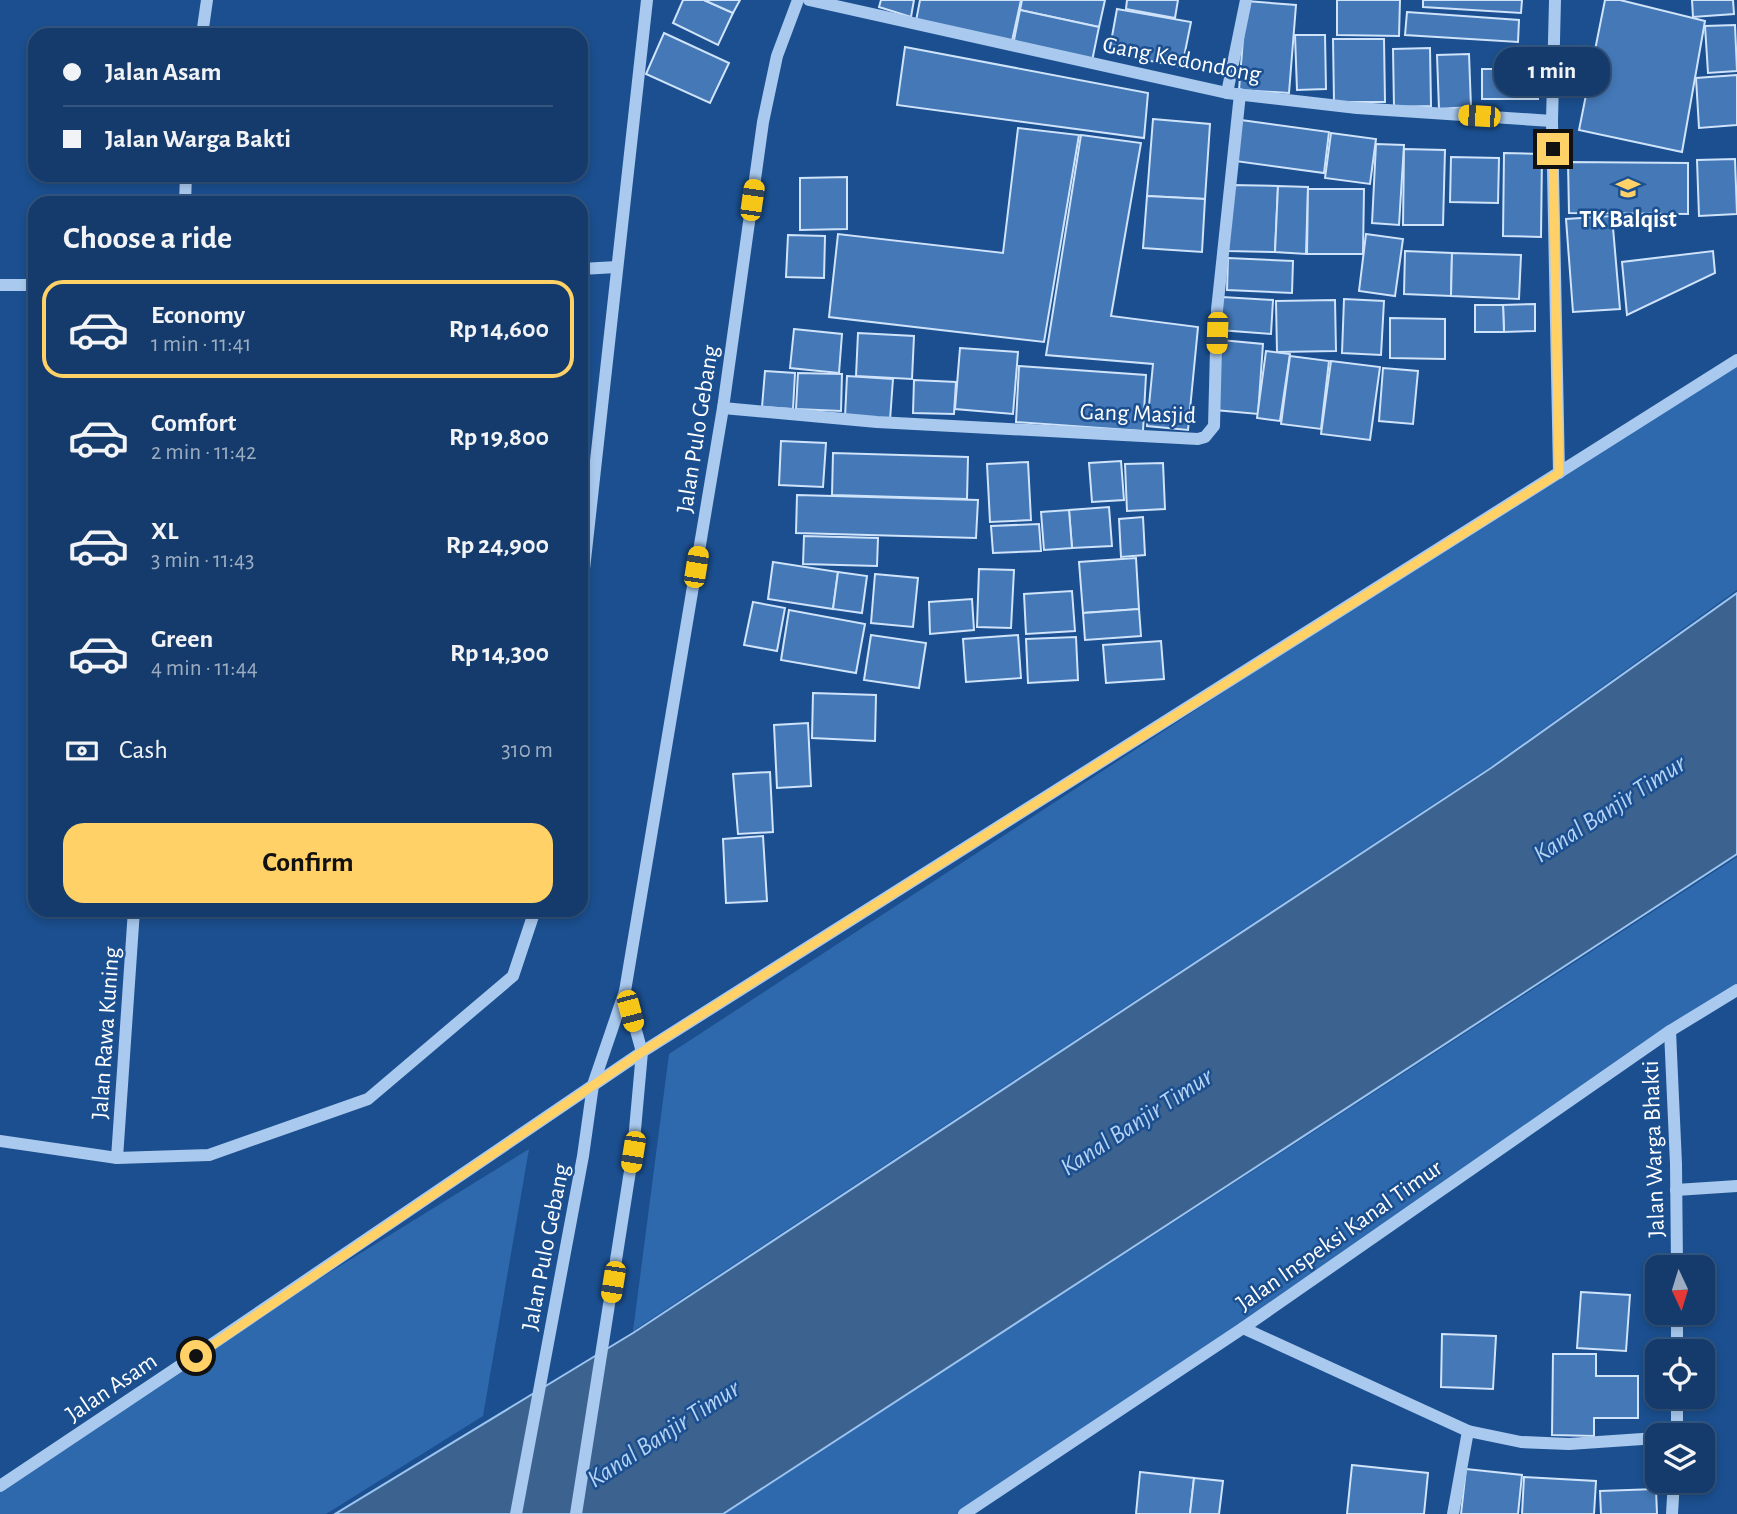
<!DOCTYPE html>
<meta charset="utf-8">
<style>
body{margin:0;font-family:"Alegreya Sans",sans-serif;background:#214673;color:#f1f3f6;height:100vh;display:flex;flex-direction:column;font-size:26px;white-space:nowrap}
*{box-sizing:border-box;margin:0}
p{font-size:23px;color:#9dadc1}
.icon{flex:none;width:38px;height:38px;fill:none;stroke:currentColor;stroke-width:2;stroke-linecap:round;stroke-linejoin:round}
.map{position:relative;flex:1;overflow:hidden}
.drawer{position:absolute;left:28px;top:196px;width:560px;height:721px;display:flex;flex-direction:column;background:#143b6b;border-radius:21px;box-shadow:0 4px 10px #0003,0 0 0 2px #33557e}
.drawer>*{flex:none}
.banner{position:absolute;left:28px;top:28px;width:560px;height:154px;border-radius:21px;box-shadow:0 4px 10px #0003,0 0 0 2px #33557e;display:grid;align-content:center;height:154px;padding:0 35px;background:#143b6b}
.needle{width:46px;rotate:176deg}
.fabs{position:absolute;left:1645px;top:1255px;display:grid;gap:14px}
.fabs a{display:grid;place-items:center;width:70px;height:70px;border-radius:14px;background:#143b6b;box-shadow:0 4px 10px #0003,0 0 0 2px #33557e;font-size:35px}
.end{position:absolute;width:32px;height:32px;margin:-16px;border:9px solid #ffd166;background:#111;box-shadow:0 0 0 4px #111}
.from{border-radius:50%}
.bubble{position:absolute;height:49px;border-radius:21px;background:#143b6b;box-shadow:0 4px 10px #0003,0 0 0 2px #33557e;font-size:23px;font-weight:700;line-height:49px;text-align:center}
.car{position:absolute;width:21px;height:42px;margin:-21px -10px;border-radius:9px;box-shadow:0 0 5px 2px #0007;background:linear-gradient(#f5c518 24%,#345 0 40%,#f5c518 0 76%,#345 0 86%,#f5c518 0)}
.banner b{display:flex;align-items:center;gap:24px;height:66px;font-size:26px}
.banner b+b{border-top:2px solid #33557e}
.banner i{width:18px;height:18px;background:#f1f3f6}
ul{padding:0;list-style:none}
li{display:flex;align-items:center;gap:21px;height:98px;margin:0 14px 10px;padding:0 21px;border:4px solid transparent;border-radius:21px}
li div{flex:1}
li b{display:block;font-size:26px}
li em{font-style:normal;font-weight:700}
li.active{border-color:#ffd166}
li>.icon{width:63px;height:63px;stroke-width:1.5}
h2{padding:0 35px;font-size:32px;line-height:84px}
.pay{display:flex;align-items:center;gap:18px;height:77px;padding:0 35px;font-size:26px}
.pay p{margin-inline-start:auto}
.action{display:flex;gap:14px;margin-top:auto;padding:14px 35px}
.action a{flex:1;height:80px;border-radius:21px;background:#ffd166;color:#111;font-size:28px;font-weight:700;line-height:80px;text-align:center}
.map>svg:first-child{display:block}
.green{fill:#2e69ad}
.water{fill:#3c6290;stroke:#9cc4f0;stroke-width:2}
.building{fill:#4478b7;stroke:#cfe3fa;stroke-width:2}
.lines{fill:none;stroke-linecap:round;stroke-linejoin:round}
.minor{stroke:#a9c9ee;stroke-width:12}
.route{stroke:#ffd166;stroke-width:9}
.labels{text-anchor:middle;stroke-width:5;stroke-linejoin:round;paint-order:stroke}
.street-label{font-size:24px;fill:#fff;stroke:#1b4f8f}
.poi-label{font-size:24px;font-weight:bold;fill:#fff;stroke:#1b4f8f}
.water-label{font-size:26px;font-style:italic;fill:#b5d3f5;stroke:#1b4f8f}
</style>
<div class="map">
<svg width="1737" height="1514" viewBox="0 0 1737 1514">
<rect width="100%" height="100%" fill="#1b4f8f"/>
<g class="green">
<path d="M1737 360V590L1493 765 633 1331 669 1054 1559 473Z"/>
<path d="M1737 857V989L960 1514H724Z"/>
<path d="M529 1149 483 1416 326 1514H0V1486L196 1355Z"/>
</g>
<path class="water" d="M1737 593V854L723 1514H335L633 1333 1491 768Z"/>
<g class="building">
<path d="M683 0H704L733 13 718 45 673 23Z"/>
<path d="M704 0H740L733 13Z"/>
<path d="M881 0H914L911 17 879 7Z"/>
<path d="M920 0H1021L1012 41 916 21Z"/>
<path d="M1022 0H1105L1099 27 1020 10Z"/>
<path d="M1127 0H1178L1175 18 1126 9Z"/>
<path d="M1337 0H1400L1399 36 1337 35Z"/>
<path d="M1423 0H1522L1521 13 1423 7Z"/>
<path d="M1605 0H1620L1705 21 1682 152 1579 130Z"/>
<path d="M1692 0H1733L1734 14 1693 17Z"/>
<path d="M1246 1 1296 5 1289 93 1239 90Z"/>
<path d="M1117 9 1191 22 1182 67 1109 53Z"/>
<path d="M1020 10 1099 27 1092 61 1013 45Z"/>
<path d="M1407 12 1519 20 1518 42 1405 35Z"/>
<path d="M1735 25 1737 71 1708 73 1705 26Z"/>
<path d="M664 33 729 63 710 103 646 74Z"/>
<path d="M1295 35H1325L1326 89 1297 90Z"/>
<path d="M1333 39H1384L1385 102H1334Z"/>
<path d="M905 47 1148 93 1144 138 897 105Z"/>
<path d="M1430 48 1431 106 1394 107 1393 49Z"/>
<path d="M1469 54 1471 107 1439 109 1437 55Z"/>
<rect x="1482" y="69" width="56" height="30"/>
<path d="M1737 75V125L1699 128 1696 78Z"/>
<path d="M1153 119 1210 124 1205 199 1147 196Z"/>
<path d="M1241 120 1329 132 1324 173 1235 161Z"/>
<path d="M1018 128 1079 135 1044 342 829 317 838 234 1003 253Z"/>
<path d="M1331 133 1376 139 1370 184 1325 178Z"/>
<path d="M1081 135 1141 143 1111 316 1198 327 1188 430 1147 426 1153 364 1046 355Z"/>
<path d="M1376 144 1404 145 1399 225 1372 223Z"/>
<path d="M1404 149 1445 150 1443 225H1403Z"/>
<path d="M1504 153 1542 154 1541 237 1503 236Z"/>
<path d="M1451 157 1499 158 1498 203 1450 202Z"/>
<path d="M1735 159 1737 214 1699 216 1697 160Z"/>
<path d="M1568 162 1688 163V214L1569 213Z"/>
<path d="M847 177V229L800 230V178Z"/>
<path d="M1231 185 1278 186 1275 252 1228 251Z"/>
<path d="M1278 186 1308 187 1306 254 1275 252Z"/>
<path d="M1308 189H1364L1363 254H1307Z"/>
<path d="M1147 196 1205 199 1202 252 1143 248Z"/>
<path d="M1612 216 1620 309 1573 312 1566 219Z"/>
<path d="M1366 234 1403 239 1395 296 1359 291Z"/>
<path d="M788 235 825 236 824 278 786 277Z"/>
<path d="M1405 251 1452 253 1451 296 1404 294Z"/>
<path d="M1713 251 1715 273 1627 315 1622 262Z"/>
<path d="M1452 253 1521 255 1519 299 1451 296Z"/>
<path d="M1228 258 1293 261 1292 293 1227 290Z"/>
<path d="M1222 297 1273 300 1271 334 1219 330Z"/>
<path d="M1344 299 1384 301 1381 355 1342 353Z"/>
<path d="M1335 300 1336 351 1277 352 1276 301Z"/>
<path d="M1535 304V331L1504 332 1503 305Z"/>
<path d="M1475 305H1503L1504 332H1475Z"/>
<path d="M1390 318 1445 319V359L1390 358Z"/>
<path d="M794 329 842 334 839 373 790 368Z"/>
<path d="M858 333 914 336 912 379 856 376Z"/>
<path d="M1221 340 1263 344 1258 414 1215 410Z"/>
<path d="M960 348 1018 352 1013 414 955 409Z"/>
<path d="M1266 351 1290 354 1280 421 1257 418Z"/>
<path d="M1290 356 1329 361 1321 429 1281 424Z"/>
<path d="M1331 361 1380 367 1370 440 1321 434Z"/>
<path d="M1019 366 1146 375 1143 431 1016 422Z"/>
<path d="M1383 368 1418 371 1413 424 1379 421Z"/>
<path d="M765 371 795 373 793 409 762 407Z"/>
<path d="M798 373 842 374 841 411 796 409Z"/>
<path d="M847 376 893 379 890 420 845 417Z"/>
<path d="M914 380 956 382 954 414 913 413Z"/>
<path d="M781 441 826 443 823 487 779 485Z"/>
<path d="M833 453 968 457 967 499 832 495Z"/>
<path d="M1121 461 1124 500 1092 502 1089 463Z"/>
<path d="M1028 462 1031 520 990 522 987 464Z"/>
<path d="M1163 463 1165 509 1127 511 1125 464Z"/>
<path d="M797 495 978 500 976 538 796 533Z"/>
<path d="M1109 507 1112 546 1072 548 1069 510Z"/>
<path d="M1069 510 1072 548 1044 550 1041 512Z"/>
<path d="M1143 517 1145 555 1121 557 1119 519Z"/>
<path d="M1039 524 1041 551 993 553 991 526Z"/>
<path d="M804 536 878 538 877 566 803 564Z"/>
<path d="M1136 558 1139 609 1083 613 1079 562Z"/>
<path d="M773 562 838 572 833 609 768 599Z"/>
<path d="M979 569 1014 570 1011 628 977 627Z"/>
<path d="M838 572 867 576 862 613 833 609Z"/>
<path d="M875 574 918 578 913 627 871 623Z"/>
<path d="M1072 591 1075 631 1026 634 1024 594Z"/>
<path d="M972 599 974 630 930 634 929 602Z"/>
<path d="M753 602 785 608 777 651 744 645Z"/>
<path d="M1139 609 1141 636 1085 640 1083 613Z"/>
<path d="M789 610 865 624 856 673 781 660Z"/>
<path d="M871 635 926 643 919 688 864 680Z"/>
<path d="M1018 635 1021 678 966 682 963 639Z"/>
<path d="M1076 637 1078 680 1028 683 1026 639Z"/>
<path d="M1161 641 1164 679 1106 683 1103 645Z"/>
<path d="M813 693 876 695 875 741 812 738Z"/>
<path d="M808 723 811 786 777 788 774 725Z"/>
<path d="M770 772 773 832 738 834 733 774Z"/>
<path d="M763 836 767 901 726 903 723 839Z"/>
<path d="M1581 1292 1630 1295 1626 1351 1577 1348Z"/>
<path d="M1442 1334 1496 1336 1493 1389 1441 1387Z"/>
<path d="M1553 1354H1596V1376H1638V1418H1594V1436L1552 1435Z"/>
<path d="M1352 1465 1428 1473 1424 1514H1347Z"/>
<path d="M1466 1469 1522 1475 1518 1514H1461Z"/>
<path d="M1140 1472 1194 1478 1190 1514H1136Z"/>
<path d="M1524 1477 1596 1481 1594 1514H1522Z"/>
<path d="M1194 1478 1223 1481 1219 1514H1190Z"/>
<path d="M1656 1489 1657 1514H1601L1600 1491Z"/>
</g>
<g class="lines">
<g class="minor">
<path d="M809 0 1227 93 1357 108 1552 121"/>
<path d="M1555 0 1552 121 1559 473"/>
<path d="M202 35 207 0"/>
<path d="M1227 93 1246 0"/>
<path d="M185 203 186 175"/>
<path d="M581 269 617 267"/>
<path d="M0 285H35"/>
<path d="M723 408 877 422 1198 439 1205 437 1214 426 1217 310 1240 94"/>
<path d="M581 596 647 0"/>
<path d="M1670 1031 1676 1164 1677 1267"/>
<path d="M0 1141 117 1158 209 1155 368 1099 513 976 535 910"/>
<path d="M117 1158 134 910"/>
<path d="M1676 1190 1737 1186"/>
<path d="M1677 1312V1351"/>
<path d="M1243 1328 1468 1431 1521 1442 1569 1444 1657 1438"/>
<path d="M1677 1396V1435"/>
<path d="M0 1486 196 1355 642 1052 1737 360"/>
<path d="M516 1514 583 1156 593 1085 625 991 723 408 763 122 777 56 798 0"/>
<path d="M576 1514 633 1152 642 1052 625 991"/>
<path d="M964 1514 1243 1328 1670 1031 1737 990"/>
<path d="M1453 1514 1468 1431"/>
<path d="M1672 1514 1674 1480"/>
</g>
</g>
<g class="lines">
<path class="route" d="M196 1356 642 1052 1559 473 1553 149"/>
</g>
<defs>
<g id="school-bare" transform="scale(1.89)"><path d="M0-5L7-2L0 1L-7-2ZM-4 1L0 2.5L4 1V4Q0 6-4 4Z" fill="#ffd166" stroke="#1b4f8f" stroke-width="2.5" paint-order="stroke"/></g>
</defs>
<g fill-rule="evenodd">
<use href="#school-bare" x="1628" y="188"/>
</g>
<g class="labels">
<g class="street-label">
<text transform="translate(1182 59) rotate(11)" y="8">Gang Kedondong</text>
<text transform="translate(1138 413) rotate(2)" y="8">Gang Masjid</text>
<text transform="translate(697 429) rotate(-81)" y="8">Jalan Pulo Gebang</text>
<text transform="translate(105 1033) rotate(-86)" y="8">Jalan Rawa Kuning</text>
<text transform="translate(1653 1149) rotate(-92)" y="8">Jalan Warga Bhakti</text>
<text transform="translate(1339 1235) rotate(-35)" y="8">Jalan Inspeksi Kanal Timur</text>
<text transform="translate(545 1247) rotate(-79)" y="8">Jalan Pulo Gebang</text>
<text transform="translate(111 1387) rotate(-34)" y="8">Jalan Asam</text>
</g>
<g class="poi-label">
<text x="1628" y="227">TK Balqist</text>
</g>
<g class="water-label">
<text transform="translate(1609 808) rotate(-33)" y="9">Kanal Banjir Timur</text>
<text transform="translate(1136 1121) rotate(-33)" y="9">Kanal Banjir Timur</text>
<text transform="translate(663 1433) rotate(-33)" y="9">Kanal Banjir Timur</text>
</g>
</g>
</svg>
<div class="fabs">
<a><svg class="needle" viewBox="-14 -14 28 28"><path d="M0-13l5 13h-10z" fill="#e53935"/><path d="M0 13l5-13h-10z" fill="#9dadc1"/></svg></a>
<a><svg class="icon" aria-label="locate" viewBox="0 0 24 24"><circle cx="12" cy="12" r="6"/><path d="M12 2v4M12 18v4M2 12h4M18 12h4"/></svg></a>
<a><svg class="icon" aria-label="layers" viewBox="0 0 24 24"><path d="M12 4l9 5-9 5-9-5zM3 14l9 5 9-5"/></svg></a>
</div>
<i class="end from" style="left:196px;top:1356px"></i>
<i class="end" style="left:1553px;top:149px"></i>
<div class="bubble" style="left:1494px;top:47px;width:116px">1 min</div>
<i class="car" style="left:1479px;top:116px;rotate:274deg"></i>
<i class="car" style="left:752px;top:200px;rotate:8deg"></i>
<i class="car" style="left:1217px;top:333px;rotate:182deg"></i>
<i class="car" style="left:696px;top:567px;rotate:9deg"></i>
<i class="car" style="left:630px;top:1011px;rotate:165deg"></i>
<i class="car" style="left:633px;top:1152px;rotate:189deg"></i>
<i class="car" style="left:613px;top:1282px;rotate:189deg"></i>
<div class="banner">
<b><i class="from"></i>Jalan Asam</b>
<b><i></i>Jalan Warga Bakti</b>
</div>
<section class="drawer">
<h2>Choose a ride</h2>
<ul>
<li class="active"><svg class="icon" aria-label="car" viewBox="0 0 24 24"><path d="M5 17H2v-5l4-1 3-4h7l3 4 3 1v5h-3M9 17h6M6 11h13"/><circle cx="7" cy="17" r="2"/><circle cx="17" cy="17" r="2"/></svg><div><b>Economy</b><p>1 min · 11:41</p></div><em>Rp 14,600</em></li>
<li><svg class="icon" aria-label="car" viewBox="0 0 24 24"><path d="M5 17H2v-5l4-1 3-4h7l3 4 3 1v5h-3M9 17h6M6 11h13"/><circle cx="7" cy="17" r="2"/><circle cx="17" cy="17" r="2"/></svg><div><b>Comfort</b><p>2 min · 11:42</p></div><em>Rp 19,800</em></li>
<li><svg class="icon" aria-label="car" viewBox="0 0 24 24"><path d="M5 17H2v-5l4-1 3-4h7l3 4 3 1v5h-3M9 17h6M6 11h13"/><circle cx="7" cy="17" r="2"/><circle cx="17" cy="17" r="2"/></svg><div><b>XL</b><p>3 min · 11:43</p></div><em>Rp 24,900</em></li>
<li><svg class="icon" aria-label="car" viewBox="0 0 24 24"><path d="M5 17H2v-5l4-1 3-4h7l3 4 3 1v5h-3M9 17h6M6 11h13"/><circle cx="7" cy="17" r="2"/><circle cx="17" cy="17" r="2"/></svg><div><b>Green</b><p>4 min · 11:44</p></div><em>Rp 14,300</em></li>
</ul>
<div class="pay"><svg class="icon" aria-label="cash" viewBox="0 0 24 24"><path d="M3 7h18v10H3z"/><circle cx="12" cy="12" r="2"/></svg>Cash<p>310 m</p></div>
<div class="action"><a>Confirm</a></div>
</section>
</div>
